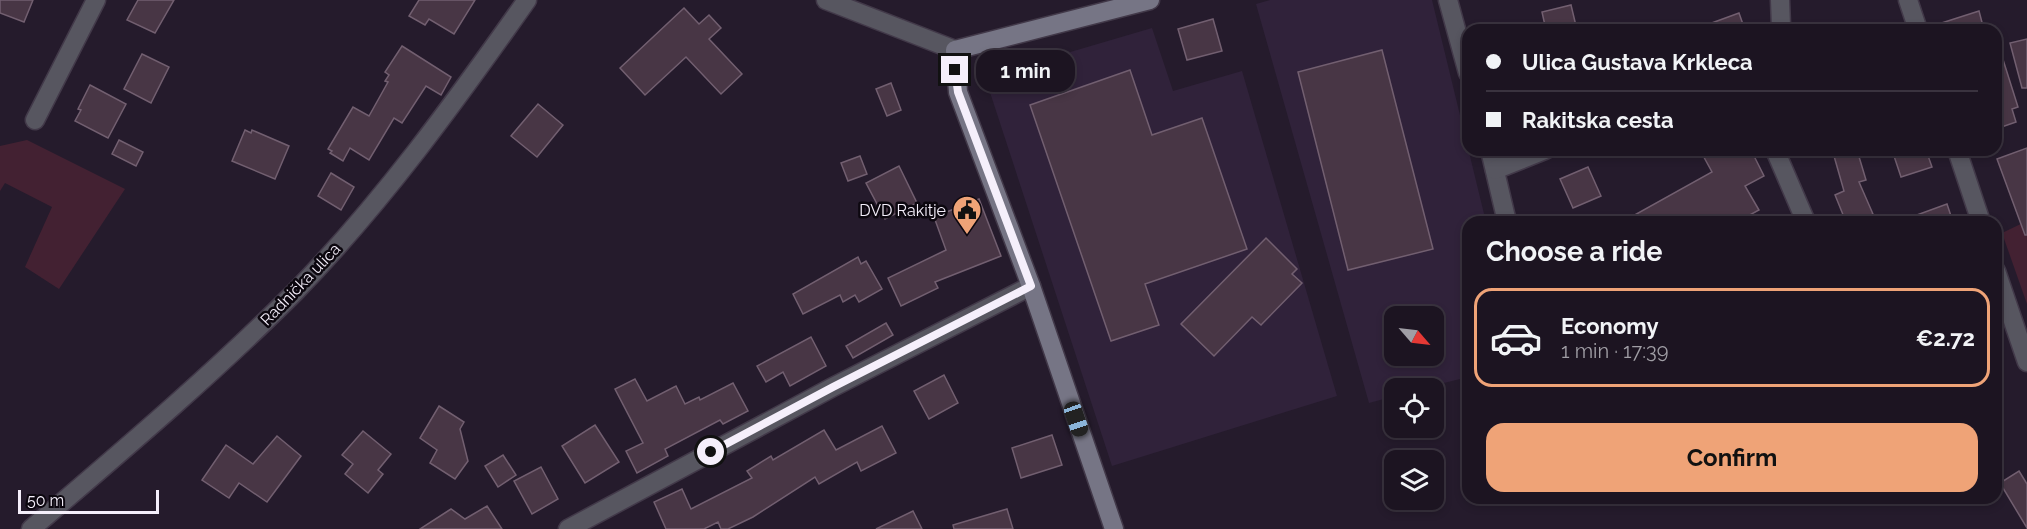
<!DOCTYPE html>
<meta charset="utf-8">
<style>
body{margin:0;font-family:Raleway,sans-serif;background:#29212e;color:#f1f3f6;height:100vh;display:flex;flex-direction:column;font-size:22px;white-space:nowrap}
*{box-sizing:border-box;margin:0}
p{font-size:20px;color:#a09ea5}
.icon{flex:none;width:33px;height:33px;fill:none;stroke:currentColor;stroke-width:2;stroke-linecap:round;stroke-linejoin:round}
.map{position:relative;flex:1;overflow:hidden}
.side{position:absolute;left:1462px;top:216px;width:540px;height:288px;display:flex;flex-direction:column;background:#1c1421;border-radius:18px;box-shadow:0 3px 9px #0003,0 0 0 2px #3a333f}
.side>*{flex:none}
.top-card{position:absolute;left:1462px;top:24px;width:540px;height:132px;border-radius:18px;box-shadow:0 3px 9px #0003,0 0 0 2px #3a333f;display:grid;align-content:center;height:132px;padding:0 24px;background:#1c1421}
.needle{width:39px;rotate:118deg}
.buttons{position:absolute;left:1384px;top:306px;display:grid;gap:12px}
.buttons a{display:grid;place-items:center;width:60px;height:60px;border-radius:12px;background:#1c1421;box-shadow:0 3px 9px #0003,0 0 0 2px #3a333f;font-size:30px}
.scale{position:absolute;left:18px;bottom:15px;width:141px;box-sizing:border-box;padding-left:6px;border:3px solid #f5effb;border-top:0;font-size:16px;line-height:21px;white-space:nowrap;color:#f5effb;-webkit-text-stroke:4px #0c070f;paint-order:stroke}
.end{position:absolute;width:27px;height:27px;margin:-14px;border:8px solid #f5effb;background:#111;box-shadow:0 0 0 3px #111}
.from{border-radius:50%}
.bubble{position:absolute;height:42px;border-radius:18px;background:#1c1421;box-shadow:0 3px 9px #0003,0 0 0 2px #3a333f;font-size:20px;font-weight:700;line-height:42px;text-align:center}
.car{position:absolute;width:18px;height:36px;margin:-18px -9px;border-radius:8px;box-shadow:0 0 4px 2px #0007;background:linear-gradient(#222 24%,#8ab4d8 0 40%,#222 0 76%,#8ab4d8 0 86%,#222 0)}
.top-card b{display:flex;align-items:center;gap:21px;height:57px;font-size:22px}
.top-card b+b{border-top:2px solid #3a333f}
.top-card i{width:15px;height:15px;background:#f1f3f6}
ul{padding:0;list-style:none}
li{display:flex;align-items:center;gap:18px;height:99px;margin:0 12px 9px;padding:0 12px;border:3px solid transparent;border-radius:18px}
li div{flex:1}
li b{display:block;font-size:22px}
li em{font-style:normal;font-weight:700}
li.selected{border-color:#efa377}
li>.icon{width:54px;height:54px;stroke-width:1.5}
h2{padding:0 24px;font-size:27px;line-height:72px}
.primary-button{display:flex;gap:12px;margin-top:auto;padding:12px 24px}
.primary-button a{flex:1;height:69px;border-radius:18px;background:#efa377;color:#111;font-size:24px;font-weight:700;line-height:69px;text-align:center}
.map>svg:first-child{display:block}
.built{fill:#30223a;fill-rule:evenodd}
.green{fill:#432132}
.building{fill:#483645;stroke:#725f70;stroke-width:1.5}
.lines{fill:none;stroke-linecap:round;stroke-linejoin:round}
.street-casing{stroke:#423949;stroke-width:21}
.secondary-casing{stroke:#423949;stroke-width:21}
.street{stroke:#575660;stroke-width:18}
.secondary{stroke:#767585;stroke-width:18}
.route{stroke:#f5effb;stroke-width:8}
.labels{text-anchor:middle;stroke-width:5;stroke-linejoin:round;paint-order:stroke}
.poi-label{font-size:16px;fill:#f5effb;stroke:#0c070f;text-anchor:end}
.street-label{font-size:16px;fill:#f5effb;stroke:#0c070f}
</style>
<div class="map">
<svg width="2027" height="529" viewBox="0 0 2027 529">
<rect width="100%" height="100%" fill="#251b2c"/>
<g class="built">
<path d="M1270 0H1432L1486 222H1468V377L1424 388H1395V396L1369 403 1256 4ZM1395 316H1434V356H1395Z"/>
<path d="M1152 28 1173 91 1242 71 1337 396 1112 466 985 77Z"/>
</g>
<g class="green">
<path d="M27 140 125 189 59 289 25 267 52 207 5 183 0 191V146Z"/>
<path d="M2027 221V304L2002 233Z"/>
</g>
<g class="building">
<path d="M0 0H33L24 22 0 13Z"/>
<path d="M138 0H174L155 33 127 20Z"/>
<path d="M419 0H475L454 34 429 19 425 25 409 16Z"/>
<path d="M1571 5 1577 30H1546L1542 12Z"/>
<path d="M684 8 699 24 709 15 721 28 709 39 742 74 721 94 686 57 645 95 620 68Z"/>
<path d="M1979 11 1984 30H1930L1929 27Z"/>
<path d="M1739 13 1745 30H1699L1698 28Z"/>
<path d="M1213 19 1222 51 1187 60 1178 29Z"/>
<path d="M2027 39V88H2022L2010 43Z"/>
<path d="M402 46 451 77 441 95 426 86 402 123 394 118 369 160 350 148 343 161 330 153 332 151 328 149 353 107 369 116 388 82 385 81 389 75 385 72Z"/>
<path d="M1382 50 1433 249 1348 270 1298 72Z"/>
<path d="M1996 50H2000L2018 107 2012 109 2016 122 1996 129Z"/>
<path d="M142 54 169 67 151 103 124 89Z"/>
<path d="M1130 70 1152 135 1202 118 1247 249 1145 284 1159 325 1111 341 1030 105Z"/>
<path d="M891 83 901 110 887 116 876 89Z"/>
<path d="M90 85 126 104 108 138 75 121 81 110 78 109Z"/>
<path d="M538 104 563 125 537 157 511 136Z"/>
<path d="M245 130 251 133 252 130 289 146 275 179 232 161Z"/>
<path d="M119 140 143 152 136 166 112 154Z"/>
<path d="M2027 148V235H2025L1997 159Z"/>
<path d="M1700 150H1751L1764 176 1745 186 1759 210 1737 222H1622L1712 172Z"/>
<path d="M1857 150 1866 180 1859 182 1873 214 1854 222H1846L1835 195 1844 191 1834 156Z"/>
<path d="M1892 150H1926L1932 167 1901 177Z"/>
<path d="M860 156 867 174 848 181 841 163Z"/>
<path d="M899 166 917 203 885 219 866 183Z"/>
<path d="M1588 167 1601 196 1573 208 1560 179Z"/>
<path d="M331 173 354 187 341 210 318 196Z"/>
<path d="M979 199 1001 256 935 282 938 288 901 306 888 278 946 250 934 217Z"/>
<path d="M1947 204 1953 222H1903V220Z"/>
<path d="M1266 238 1297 269 1292 274 1302 283 1261 325 1252 317 1214 356 1181 324Z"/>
<path d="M858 257 861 264 866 261 882 289 859 302 855 295 843 302 840 295 803 314 793 294Z"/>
<path d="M886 323 893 335 853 358 846 346Z"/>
<path d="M811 337 826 366 790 386 783 372 766 382 757 366Z"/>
<path d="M944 375 958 403 929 419 914 391Z"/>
<path d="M635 379 647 401 676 386 685 404 699 397 700 400 733 383 748 411 723 424 720 420 665 449 668 456 637 473 626 451 643 443 615 389Z"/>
<path d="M439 406 464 422 460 429 468 461 455 479 430 463 437 450 420 438Z"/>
<path d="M595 425 619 462 585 483 562 446Z"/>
<path d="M882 426 896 453 861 471 857 462 819 484 815 477 753 517 728 529H721L718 522 704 529H666L654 502 682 489 691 509 752 478 747 471 771 456 773 460 824 430 836 450Z"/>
<path d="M363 431 391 454 378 470 383 474 368 493 345 474 353 464 342 455Z"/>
<path d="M1052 435 1062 465 1021 478 1012 448Z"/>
<path d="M277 436 301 456 267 502 239 483 229 498 202 480 226 445 253 464Z"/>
<path d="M503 455 516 475 498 487 485 466Z"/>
<path d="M541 467 558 499 532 514 514 481Z"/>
<path d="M2019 471 2027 484V528L2000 483Z"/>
<path d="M487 506 502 529H420L451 509 465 519Z"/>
<path d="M1007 509 1013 529H954L953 525Z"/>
<path d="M913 511 922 529H876Z"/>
</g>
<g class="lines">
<g class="street-casing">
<g id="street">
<path d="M826 0 955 50"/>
<path d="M1448 0 1468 73"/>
<path d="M1908 0 1918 30"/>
<path d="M1778 30 1781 26 1780 0"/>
<path d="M35 120 96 0"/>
<path d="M1490 150 1507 222"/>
<path d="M1775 150 1806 222"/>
<path d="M1957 150 1981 222"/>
<path d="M1495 170 1545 150"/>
<path d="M1996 271 2027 362"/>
<path d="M31 529C121 452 211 376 295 292 382 203 455 102 527 0"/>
<path d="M568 529 833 387 1031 286"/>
</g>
</g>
<g class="secondary-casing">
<path id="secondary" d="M1114 529 1031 286 958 92 955 50 1150 0"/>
</g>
<use href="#street" class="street"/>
<use href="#secondary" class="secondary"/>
</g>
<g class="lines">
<path class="route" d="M711 452 833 387 1031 286 958 92 955 70"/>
</g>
<defs>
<g id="civic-pin" transform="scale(1.5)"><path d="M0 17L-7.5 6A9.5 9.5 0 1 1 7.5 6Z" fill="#efa377" stroke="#0c070f"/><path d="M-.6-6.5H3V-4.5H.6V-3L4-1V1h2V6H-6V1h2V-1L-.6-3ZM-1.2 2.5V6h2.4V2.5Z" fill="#111"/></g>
</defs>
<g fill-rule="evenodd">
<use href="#civic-pin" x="967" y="210"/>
</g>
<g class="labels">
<g class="poi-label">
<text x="946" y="216">DVD Rakitje</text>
</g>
<g class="street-label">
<text transform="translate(300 284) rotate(-46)" y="6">Radnička ulica</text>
</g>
</g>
</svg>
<div class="buttons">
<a><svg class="needle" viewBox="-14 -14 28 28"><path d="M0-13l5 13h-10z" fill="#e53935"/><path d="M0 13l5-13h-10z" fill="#a09ea5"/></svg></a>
<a><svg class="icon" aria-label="locate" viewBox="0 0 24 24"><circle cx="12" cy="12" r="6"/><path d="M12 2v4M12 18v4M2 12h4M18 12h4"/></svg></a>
<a><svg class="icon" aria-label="layers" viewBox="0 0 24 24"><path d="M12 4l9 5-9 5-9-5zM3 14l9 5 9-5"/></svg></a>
</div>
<div class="scale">50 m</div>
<i class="end from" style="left:711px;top:452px"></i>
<i class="end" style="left:955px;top:70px"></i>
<div class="bubble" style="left:976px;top:50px;width:99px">1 min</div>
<i class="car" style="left:1076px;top:419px;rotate:161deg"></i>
<div class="top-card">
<b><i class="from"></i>Ulica Gustava Krkleca</b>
<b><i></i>Rakitska cesta</b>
</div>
<section class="side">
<h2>Choose a ride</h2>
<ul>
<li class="selected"><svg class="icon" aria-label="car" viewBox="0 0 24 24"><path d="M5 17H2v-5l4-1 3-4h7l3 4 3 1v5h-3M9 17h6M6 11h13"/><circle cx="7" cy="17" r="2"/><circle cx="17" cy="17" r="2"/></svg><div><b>Economy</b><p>1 min · 17:39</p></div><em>€2.72</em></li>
</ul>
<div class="primary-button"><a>Confirm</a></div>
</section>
</div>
